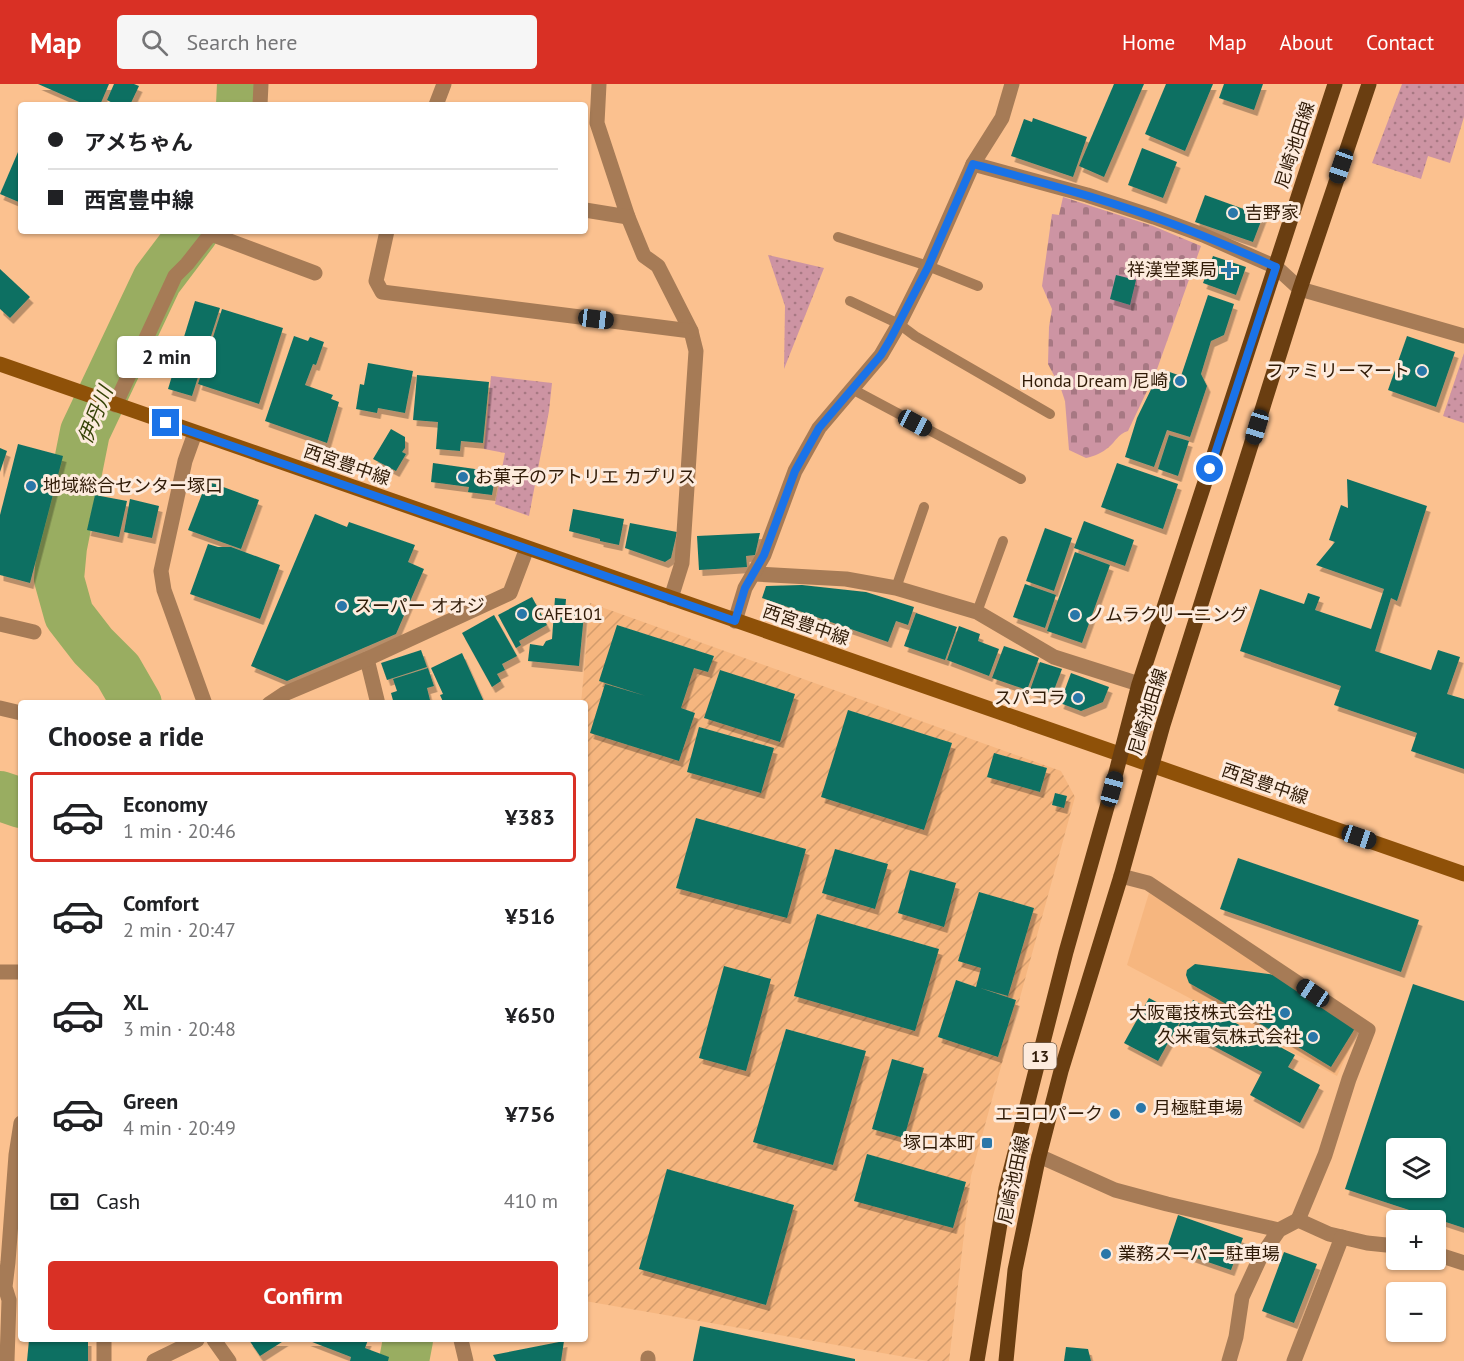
<!DOCTYPE html>
<meta charset="utf-8">
<style>
body{margin:0;font-family:"PT Sans","Noto Sans JP",sans-serif;background:#f6f6f6;color:#202124;height:100vh;display:flex;flex-direction:column;font-size:22px;white-space:nowrap}
*{box-sizing:border-box;margin:0}
p{font-size:20px;color:#757577}
.icon{flex:none;width:33px;height:33px;fill:none;stroke:currentColor;stroke-width:2;stroke-linecap:round;stroke-linejoin:round}
.map{position:relative;flex:1;overflow:hidden}
.side{position:absolute;left:18px;top:616px;width:570px;height:642px;display:flex;flex-direction:column;background:#fff;border-radius:6px;box-shadow:0 2px 4px #0004}
.side>*{flex:none}
.banner{position:absolute;left:18px;top:18px;width:570px;height:132px;border-radius:6px;box-shadow:0 2px 4px #0004;display:grid;align-content:center;height:132px;padding:0 30px;background:#fff}
.fabs{position:absolute;left:1386px;top:1054px;display:grid;gap:12px}
.fabs a{display:grid;place-items:center;width:60px;height:60px;border-radius:6px;background:#fff;box-shadow:0 2px 4px #0004;font-size:30px}
.end{position:absolute;width:27px;height:27px;margin:-14px;border:8px solid #1a73e8;background:#fff;box-shadow:0 0 0 3px #fff}
.from{border-radius:50%}
.bubble{position:absolute;height:42px;border-radius:6px;background:#fff;box-shadow:0 2px 4px #0004;font-size:20px;font-weight:600;line-height:42px;text-align:center}
.car{position:absolute;width:18px;height:36px;margin:-18px -9px;border-radius:8px;box-shadow:0 0 4px 2px #0007;background:linear-gradient(#222 24%,#8ab4d8 0 40%,#222 0 76%,#8ab4d8 0 86%,#222 0)}
.banner b{display:flex;align-items:center;gap:21px;height:57px;font-size:22px}
.banner b+b{border-top:2px solid #e0e0e0}
.banner i{width:15px;height:15px;background:#202124}
ul{padding:0;list-style:none}
li{display:flex;align-items:center;gap:18px;height:90px;margin:0 12px 9px;padding:0 18px;border:3px solid transparent;border-radius:6px}
li div{flex:1}
li b{display:block;font-size:22px}
li em{font-style:normal;font-weight:600}
li.active{border-color:#d93025}
li>.icon{width:54px;height:54px;stroke-width:1.5}
h2{padding:0 30px;font-size:27px;line-height:72px}
.pay{display:flex;align-items:center;gap:15px;height:66px;padding:0 30px;font-size:22px}
.pay p{margin-inline-start:auto}
.button{display:flex;gap:12px;margin-top:auto;padding:12px 30px}
.button a{flex:1;height:69px;border-radius:6px;background:#d93025;color:#fff;font-size:24px;font-weight:600;line-height:69px;text-align:center}
header{display:flex;align-items:center;gap:36px;box-sizing:border-box;height:84px;padding:0 30px;background:#d93025;color:#fff}
header strong{font-size:28px}
nav{display:flex;gap:33px;margin-inline-start:auto;font-size:21px}
.search{width:420px;height:54px;background:#f6f6f6;display:flex;align-items:center;gap:15px;box-sizing:border-box;padding:0 21px;border-radius:6px;color:#757577;font-size:22px}
.map>svg:first-child{display:block}
.built{fill:#f6b67f}
.industrial{fill:url(#industrial-furrows)}
.green{fill:url(#green-dots)}
.cemetery{fill:url(#cemetery-stones)}
.lines{fill:none;stroke-linecap:round;stroke-linejoin:round}
.river{stroke:#99ad61;stroke-width:50}
.building{fill:#106f62;fill-rule:evenodd;filter:url(#shadow)}
.service{stroke:#a67b56;stroke-width:10}
.minor{stroke:#a67b56;stroke-width:15}
.secondary{stroke:#8f5108;stroke-width:15}
.primary{stroke:#6a3e11;stroke-width:15}
.route{stroke:#1a73e8;stroke-width:8}
.poi-dot{fill:#2977a9;stroke:#fdebdd;stroke-width:2}
.labels{text-anchor:middle;stroke-width:6;stroke-linejoin:round;paint-order:stroke}
.shield{fill:#fdebdd;stroke:#6e5947;stroke-width:1.5}
.shield-label{font-size:16px;font-weight:bold;fill:#301b07}
.street-label{font-size:18px;fill:#301b07;stroke:#fdebdd}
.poi-label{font-size:18px;fill:#301b07;stroke:#fdebdd;text-anchor:start}
.water-label{font-size:20px;font-style:italic;fill:#374308;stroke:#fdebdd}
</style>
<header>
<strong>Map</strong>
<div class="search"><svg class="icon" aria-label="search" viewBox="0 0 24 24"><circle cx="10" cy="10" r="6"/><path d="M15 15l6 6"/></svg>Search here</div>
<nav><a>Home</a><a>Map</a><a>About</a><a>Contact</a></nav>
</header>
<div class="map">
<svg width="1464" height="1277" viewBox="0 0 1464 1277">
<defs>
<pattern id="industrial-furrows" width="10" height="10" patternUnits="userSpaceOnUse" patternTransform="scale(1.5)"><rect width="10" height="10" fill="#f6b67f"/><path d="M-1 1l2-2M0 10L10 0M9 11l2-2" fill="none" stroke="#d39c6c"/></pattern>
<pattern id="green-dots" width="8" height="8" patternUnits="userSpaceOnUse" patternTransform="scale(1.5)"><rect width="8" height="8" fill="#cd94a3"/><path d="M2 2h.1M6 6h.1" fill="none" stroke="#a77883" stroke-width="1.8" stroke-linecap="round"/></pattern>
<pattern id="cemetery-stones" width="16" height="16" patternUnits="userSpaceOnUse" patternTransform="scale(1.5)"><rect width="16" height="16" fill="#cd94a3"/><path d="M2 7V4a2 2 0 0 1 4 0v3zM10 15v-3a2 2 0 0 1 4 0v3z" fill="#a77883"/></pattern>
<filter id="shadow"><feDropShadow dx="3.5" dy="6" stdDeviation="0" flood-color="#0004"/></filter>
</defs>
<rect width="100%" height="100%" fill="#fbc18f"/>
<path class="built" d="M1149 809 1360 942 1337 992 1127 881Z"/>
<path class="industrial" d="M590 519 1061 687 1075 713 971 1092 949 1277H928L585 1217V620H581Z"/>
<g class="green">
<path d="M1402 0H1464V33L1450 79 1428 72 1421 95 1372 79Z"/>
<path d="M768 171 824 184 784 285 785 222Z"/>
<path d="M1464 269V339L1443 332Z"/>
<path d="M491 292 552 299 549 327 529 432 495 420 505 369 484 365Z"/>
</g>
<path class="cemetery" d="M1063 113 1153 142 1201 162 1156 288 1128 347C1118 350 1116 357 1109 363 1102 369 1095 372 1086 374L1069 366 1065 317 1061 305 1048 280 1049 243 1052 225 1042 202 1052 130 1059 131Z"/>
<g class="lines">
<g class="river">
<path d="M241 21 242 0"/>
<path d="M137 620 118 587 93 562 69 531 59 495 62 463 85 348 157 196 194 147"/>
<path d="M0 712 21 719"/>
<path d="M404 1277 408 1256"/>
</g>
</g>
<g class="building">
<path d="M38 0H109L100 21H86Z"/>
<path d="M114 0H134L139 2 130 21H116L107 16Z"/>
<path d="M1114 0H1144L1104 93 1079 82Z"/>
<path d="M1166 0H1213L1185 67 1145 50Z"/>
<path d="M1224 0H1263L1254 26 1219 14Z"/>
<path d="M1033 34 1087 53 1073 93 1011 72 1024 35 1032 38Z"/>
<path d="M21 61V119L0 110Z"/>
<path d="M1142 64 1177 78 1163 114 1128 101Z"/>
<path d="M1205 111 1263 132 1253 158 1195 138Z"/>
<path d="M1213 172 1246 183 1236 211 1203 199Z"/>
<path d="M0 185 30 213 10 234 0 225Z"/>
<path d="M1116 191 1136 196 1130 221 1110 215Z"/>
<path d="M1208 211 1234 220 1224 251 1211 257 1201 290 1207 302 1190 353 1167 346 1154 383 1125 373 1137 334 1161 285 1181 292Z"/>
<path d="M195 217 220 224 192 312 168 305Z"/>
<path d="M222 225 283 244 259 320 198 300Z"/>
<path d="M294 252 308 257 310 253 324 258 316 281 313 280 305 301 333 311 331 315 339 318 327 359 265 337Z"/>
<path d="M1407 252 1455 268 1436 323 1388 306Z"/>
<path d="M368 279 413 287 405 329 378 324 377 329 356 325 360 300 364 301Z"/>
<path d="M417 291 489 298 483 359 461 357 460 367 436 365 438 338 413 336Z"/>
<path d="M391 345 405 353V364L402 368 406 370 396 387 373 375Z"/>
<path d="M1169 351 1189 357 1178 392 1158 385Z"/>
<path d="M18 360 63 372 30 499 0 491V431Z"/>
<path d="M0 364 7 367 0 388Z"/>
<path d="M433 379 496 388 492 411 468 408 469 403 431 398Z"/>
<path d="M1117 379 1178 400 1163 445 1101 423Z"/>
<path d="M1347 395 1427 422 1397 517 1391 514 1375 567 1431 586 1438 566 1460 573 1447 610 1464 615V685L1411 667 1417 649 1334 621 1341 602 1240 567 1260 505 1304 520 1308 509 1320 513 1315 526 1371 545 1384 505 1316 481 1335 458 1329 456 1341 421 1348 424Z"/>
<path d="M207 397 259 416 241 465 188 446Z"/>
<path d="M95 411 127 417 119 453 87 446Z"/>
<path d="M130 415 159 422 152 454 124 448Z"/>
<path d="M573 425 624 435 619 461 600 457V455L569 447Z"/>
<path d="M315 430 347 443 349 438 415 461 408 478 424 485 396 550 287 597 251 582Z"/>
<path d="M1084 437 1134 456 1125 482 1074 464Z"/>
<path d="M630 439 677 448 671 474 665 478 625 464Z"/>
<path d="M1045 444 1072 454 1054 507 1026 497Z"/>
<path d="M760 449 755 471 746 472 747 483 699 486 697 452Z"/>
<path d="M208 460 218 463H231L280 481 260 535 190 510Z"/>
<path d="M1075 468 1110 481 1082 559 1047 547Z"/>
<path d="M1025 500 1056 511 1045 544 1013 533Z"/>
<path d="M802 501 866 508 914 523 908 541 896 537 888 558 762 514 766 502Z"/>
<path d="M532 513 547 541 519 557 521 561 516 564 498 531Z"/>
<path d="M555 514 566 515 565 528 584 530 579 582 528 577 530 560 543 562 546 557 552 555Z"/>
<path d="M916 529 957 543 945 576 904 562Z"/>
<path d="M494 531 517 572 502 580 505 586 497 590 501 597 492 603 462 549Z"/>
<path d="M617 541 714 572 708 588 694 584 681 624 695 629 679 677 590 649 605 600 646 612 599 597Z"/>
<path d="M959 542 980 550 978 557 999 565 989 592 947 576Z"/>
<path d="M1004 562 1039 574 1027 606 992 594Z"/>
<path d="M421 566 427 583 387 596 381 579Z"/>
<path d="M462 569 485 620H444L440 611 443 610 431 584Z"/>
<path d="M1040 578 1062 585 1051 614 1030 606Z"/>
<path d="M428 584 434 602 427 604 431 620H394L391 609 397 607 393 595Z"/>
<path d="M720 586 795 610 780 658 704 634Z"/>
<path d="M1071 589 1109 603 1103 618 1081 627 1060 619Z"/>
<path d="M848 626 952 659 924 746 821 713Z"/>
<path d="M699 643 774 664 761 709 687 688Z"/>
<path d="M994 669 1047 684 1040 708 987 693Z"/>
<path d="M1055 709 1067 712 1064 724 1052 721Z"/>
<path d="M696 734 806 765 787 834 676 804Z"/>
<path d="M835 765 888 780 875 825 822 809Z"/>
<path d="M1238 774 1419 836 1401 888 1220 825Z"/>
<path d="M910 786 956 799 944 843 898 829Z"/>
<path d="M979 808 1034 824 1008 912 980 904 1016 916 998 973 938 953 956 896 976 903 981 884 958 877Z"/>
<path d="M817 830 939 865 915 947 794 912Z"/>
<path d="M1195 880 1275 891 1357 941 1331 983 1249 933 1189 899 1186 891 1187 886Z"/>
<path d="M724 882 771 895 746 987 699 974Z"/>
<path d="M1413 900 1464 917V1144L1345 1105ZM1396 1065H1436V1104H1396Z"/>
<path d="M1149 914 1183 932 1158 977 1124 959Z"/>
<path d="M1193 916 1295 971 1288 983 1320 1001 1300 1039 1250 1011 1262 988 1178 943Z"/>
<path d="M786 945 866 967 833 1081 753 1058Z"/>
<path d="M892 975 924 984 904 1054 872 1045Z"/>
<path d="M867 1070 966 1098 953 1144 854 1117Z"/>
<path d="M667 1085 794 1121 766 1221 639 1185Z"/>
<path d="M1178 1131 1243 1154 1231 1186 1167 1164Z"/>
<path d="M1284 1168 1317 1180 1294 1239 1262 1227Z"/>
<path d="M700 1242 855 1275V1277H693Z"/>
<path d="M29 1256H88V1277H27Z"/>
<path d="M249 1256H285L260 1272Z"/>
<path d="M307 1256H368L365 1264 389 1273 388 1277H350L351 1273Z"/>
<path d="M564 1257 561 1277H496L493 1271Z"/>
<path d="M1066 1263 1088 1265 1091 1277H1064Z"/>
</g>
<g class="lines">
<g class="service">
<path d="M838 153 928 182 978 202"/>
<path d="M850 217 899 240 915 252 1050 330"/>
<path d="M852 305 1021 395"/>
<path d="M896 504 924 423"/>
<path d="M977 528 1003 457"/>
</g>
<g class="minor">
<path d="M599 0 597 39 628 133 644 172 658 182 691 247 696 267 682 479 671 514"/>
<path d="M260 21 261 0"/>
<path d="M436 21 444 0"/>
<path d="M973 80 1087 111 1154 133 1203 151 1276 183 1300 205 1464 252"/>
<path d="M585 126 628 133"/>
<path d="M387 147 376 197 382 208 691 247"/>
<path d="M211 150 315 189"/>
<path d="M115 321 175 192 187 180 213 147"/>
<path d="M195 349 185 377 161 487 164 506 205 620"/>
<path d="M755 490 846 495 896 504 977 528 1054 573 1139 600"/>
<path d="M735 537 745 504 764 471 795 387 819 344 881 271 899 240 928 182 973 80 1002 34 1012 0"/>
<path d="M0 540 34 548"/>
<path d="M367 575 378 620"/>
<path d="M269 620 284 610 367 575 510 509 527 464"/>
<path d="M0 624 21 629"/>
<path d="M1121 792 1148 799 1368 946 1349 995 1325 1071 1298 1136"/>
<path d="M0 888H21"/>
<path d="M1039 1072 1115 1106 1167 1120 1279 1146"/>
<path d="M1436 1170 1464 1179"/>
<path d="M214 1256 229 1277"/>
<path d="M461 1256 466 1277"/>
<path d="M648 1274V1277"/>
<path d="M7 1277 9 1216 5 1203 8 1178 16 1071 21 1039"/>
<path d="M104 1277V1256"/>
<path d="M154 1277 197 1256"/>
<path d="M1229 1277 1236 1253 1242 1213 1260 1174 1279 1146 1298 1136 1329 1150 1367 1159 1396 1162"/>
<path d="M1294 1277 1342 1153"/>
</g>
<path class="secondary" d="M0 280 1464 790"/>
<g class="primary">
<path d="M977 1277 1006 1104 1066 868 1107 723 1139 600 1335 0"/>
<path d="M1006 1277 1015 1186 1038 1076 1061 987 1121 792 1163 641 1300 205 1369 0"/>
</g>
</g>
<g class="lines">
<path class="route" d="M166 339 735 537 745 504 764 471 795 387 819 344 881 271 890 256 928 183 973 80C1033 96 1094 112 1153 133 1195 147 1235 165 1276 183L1210 385"/>
</g>
<g class="poi-dot">
<circle cx="1233" cy="129" r="6"/>
<path d="M1226 177h6v6h6v6h-6v6h-6v-6h-6v-6h6z"/>
<circle cx="1422" cy="287" r="6"/>
<circle cx="1180" cy="297" r="6"/>
<circle cx="463" cy="393" r="6"/>
<circle cx="31" cy="402" r="6"/>
<circle cx="342" cy="522" r="6"/>
<circle cx="522" cy="530" r="6"/>
<circle cx="1075" cy="531" r="6"/>
<circle cx="1078" cy="614" r="6"/>
<circle cx="1285" cy="929" r="6"/>
<circle cx="1313" cy="953" r="6"/>
<circle cx="1141" cy="1024" r="6"/>
<circle cx="1115" cy="1030" r="6"/>
<rect x="981" y="1053" width="12" height="12" rx="3"/>
<circle cx="1106" cy="1170" r="6"/>
</g>
<g class="labels">
<rect class="shield" x="1023.5" y="959" width="33" height="26" rx="4.5"/>
<g class="shield-label">
<text x="1040" y="978">13</text>
</g>
<g class="street-label">
<text transform="translate(1295 61) rotate(-72)" y="6">尼崎池田線</text>
<text transform="translate(347 381) rotate(19)" y="6">西宮豊中線</text>
<text transform="translate(806 541) rotate(19)" y="6">西宮豊中線</text>
<text transform="translate(1148 628) rotate(-73)" y="6">尼崎池田線</text>
<text transform="translate(1265 700) rotate(19)" y="6">西宮豊中線</text>
<text transform="translate(1014 1096) rotate(-78)" y="6">尼崎池田線</text>
</g>
<g class="poi-label">
<text x="1245" y="135">吉野家</text>
<text x="1217" y="192" text-anchor="end">祥漢堂薬局</text>
<text x="1410" y="293" text-anchor="end">ファミリーマート</text>
<text x="1168" y="303" text-anchor="end">Honda Dream 尼崎</text>
<text x="475" y="399">お菓子のアトリエ カプリス</text>
<text x="43" y="408">地域総合センター塚口</text>
<text x="354" y="528">スーパー オオジ</text>
<text x="534" y="536">CAFE101</text>
<text x="1087" y="537">ノムラクリーニング</text>
<text x="1066" y="620" text-anchor="end">スパコラ</text>
<text x="1273" y="935" text-anchor="end">大阪電技株式会社</text>
<text x="1301" y="959" text-anchor="end">久米電気株式会社</text>
<text x="1153" y="1030">月極駐車場</text>
<text x="1103" y="1036" text-anchor="end">エコロパーク</text>
<text x="975" y="1065" text-anchor="end">塚口本町</text>
<text x="1118" y="1176">業務スーパー駐車場</text>
</g>
<g class="water-label">
<text transform="translate(95 331) rotate(-68)" y="7">伊丹川</text>
</g>
</g>
</svg>
<div class="fabs">
<a><svg class="icon" aria-label="layers" viewBox="0 0 24 24"><path d="M12 4l9 5-9 5-9-5zM3 14l9 5 9-5"/></svg></a>
<a>+</a>
<a>−</a>
</div>
<i class="end from" style="left:1210px;top:385px"></i>
<i class="end" style="left:166px;top:339px"></i>
<div class="bubble" style="left:117px;top:252px;width:99px">2 min</div>
<i class="car" style="left:1341px;top:82px;rotate:199deg"></i>
<i class="car" style="left:596px;top:235px;rotate:97deg"></i>
<i class="car" style="left:915px;top:339px;rotate:118deg"></i>
<i class="car" style="left:1257px;top:343px;rotate:197deg"></i>
<i class="car" style="left:1112px;top:705px;rotate:15deg"></i>
<i class="car" style="left:1359px;top:753px;rotate:109deg"></i>
<i class="car" style="left:1313px;top:909px;rotate:304deg"></i>
<div class="banner">
<b><i class="from"></i>アメちゃん</b>
<b><i></i>西宮豊中線</b>
</div>
<section class="side">
<h2>Choose a ride</h2>
<ul>
<li class="active"><svg class="icon" aria-label="car" viewBox="0 0 24 24"><path d="M5 17H2v-5l4-1 3-4h7l3 4 3 1v5h-3M9 17h6M6 11h13"/><circle cx="7" cy="17" r="2"/><circle cx="17" cy="17" r="2"/></svg><div><b>Economy</b><p>1 min · 20:46</p></div><em>¥383</em></li>
<li><svg class="icon" aria-label="car" viewBox="0 0 24 24"><path d="M5 17H2v-5l4-1 3-4h7l3 4 3 1v5h-3M9 17h6M6 11h13"/><circle cx="7" cy="17" r="2"/><circle cx="17" cy="17" r="2"/></svg><div><b>Comfort</b><p>2 min · 20:47</p></div><em>¥516</em></li>
<li><svg class="icon" aria-label="car" viewBox="0 0 24 24"><path d="M5 17H2v-5l4-1 3-4h7l3 4 3 1v5h-3M9 17h6M6 11h13"/><circle cx="7" cy="17" r="2"/><circle cx="17" cy="17" r="2"/></svg><div><b>XL</b><p>3 min · 20:48</p></div><em>¥650</em></li>
<li><svg class="icon" aria-label="car" viewBox="0 0 24 24"><path d="M5 17H2v-5l4-1 3-4h7l3 4 3 1v5h-3M9 17h6M6 11h13"/><circle cx="7" cy="17" r="2"/><circle cx="17" cy="17" r="2"/></svg><div><b>Green</b><p>4 min · 20:49</p></div><em>¥756</em></li>
</ul>
<div class="pay"><svg class="icon" aria-label="cash" viewBox="0 0 24 24"><path d="M3 7h18v10H3z"/><circle cx="12" cy="12" r="2"/></svg>Cash<p>410 m</p></div>
<div class="button"><a>Confirm</a></div>
</section>
</div>
